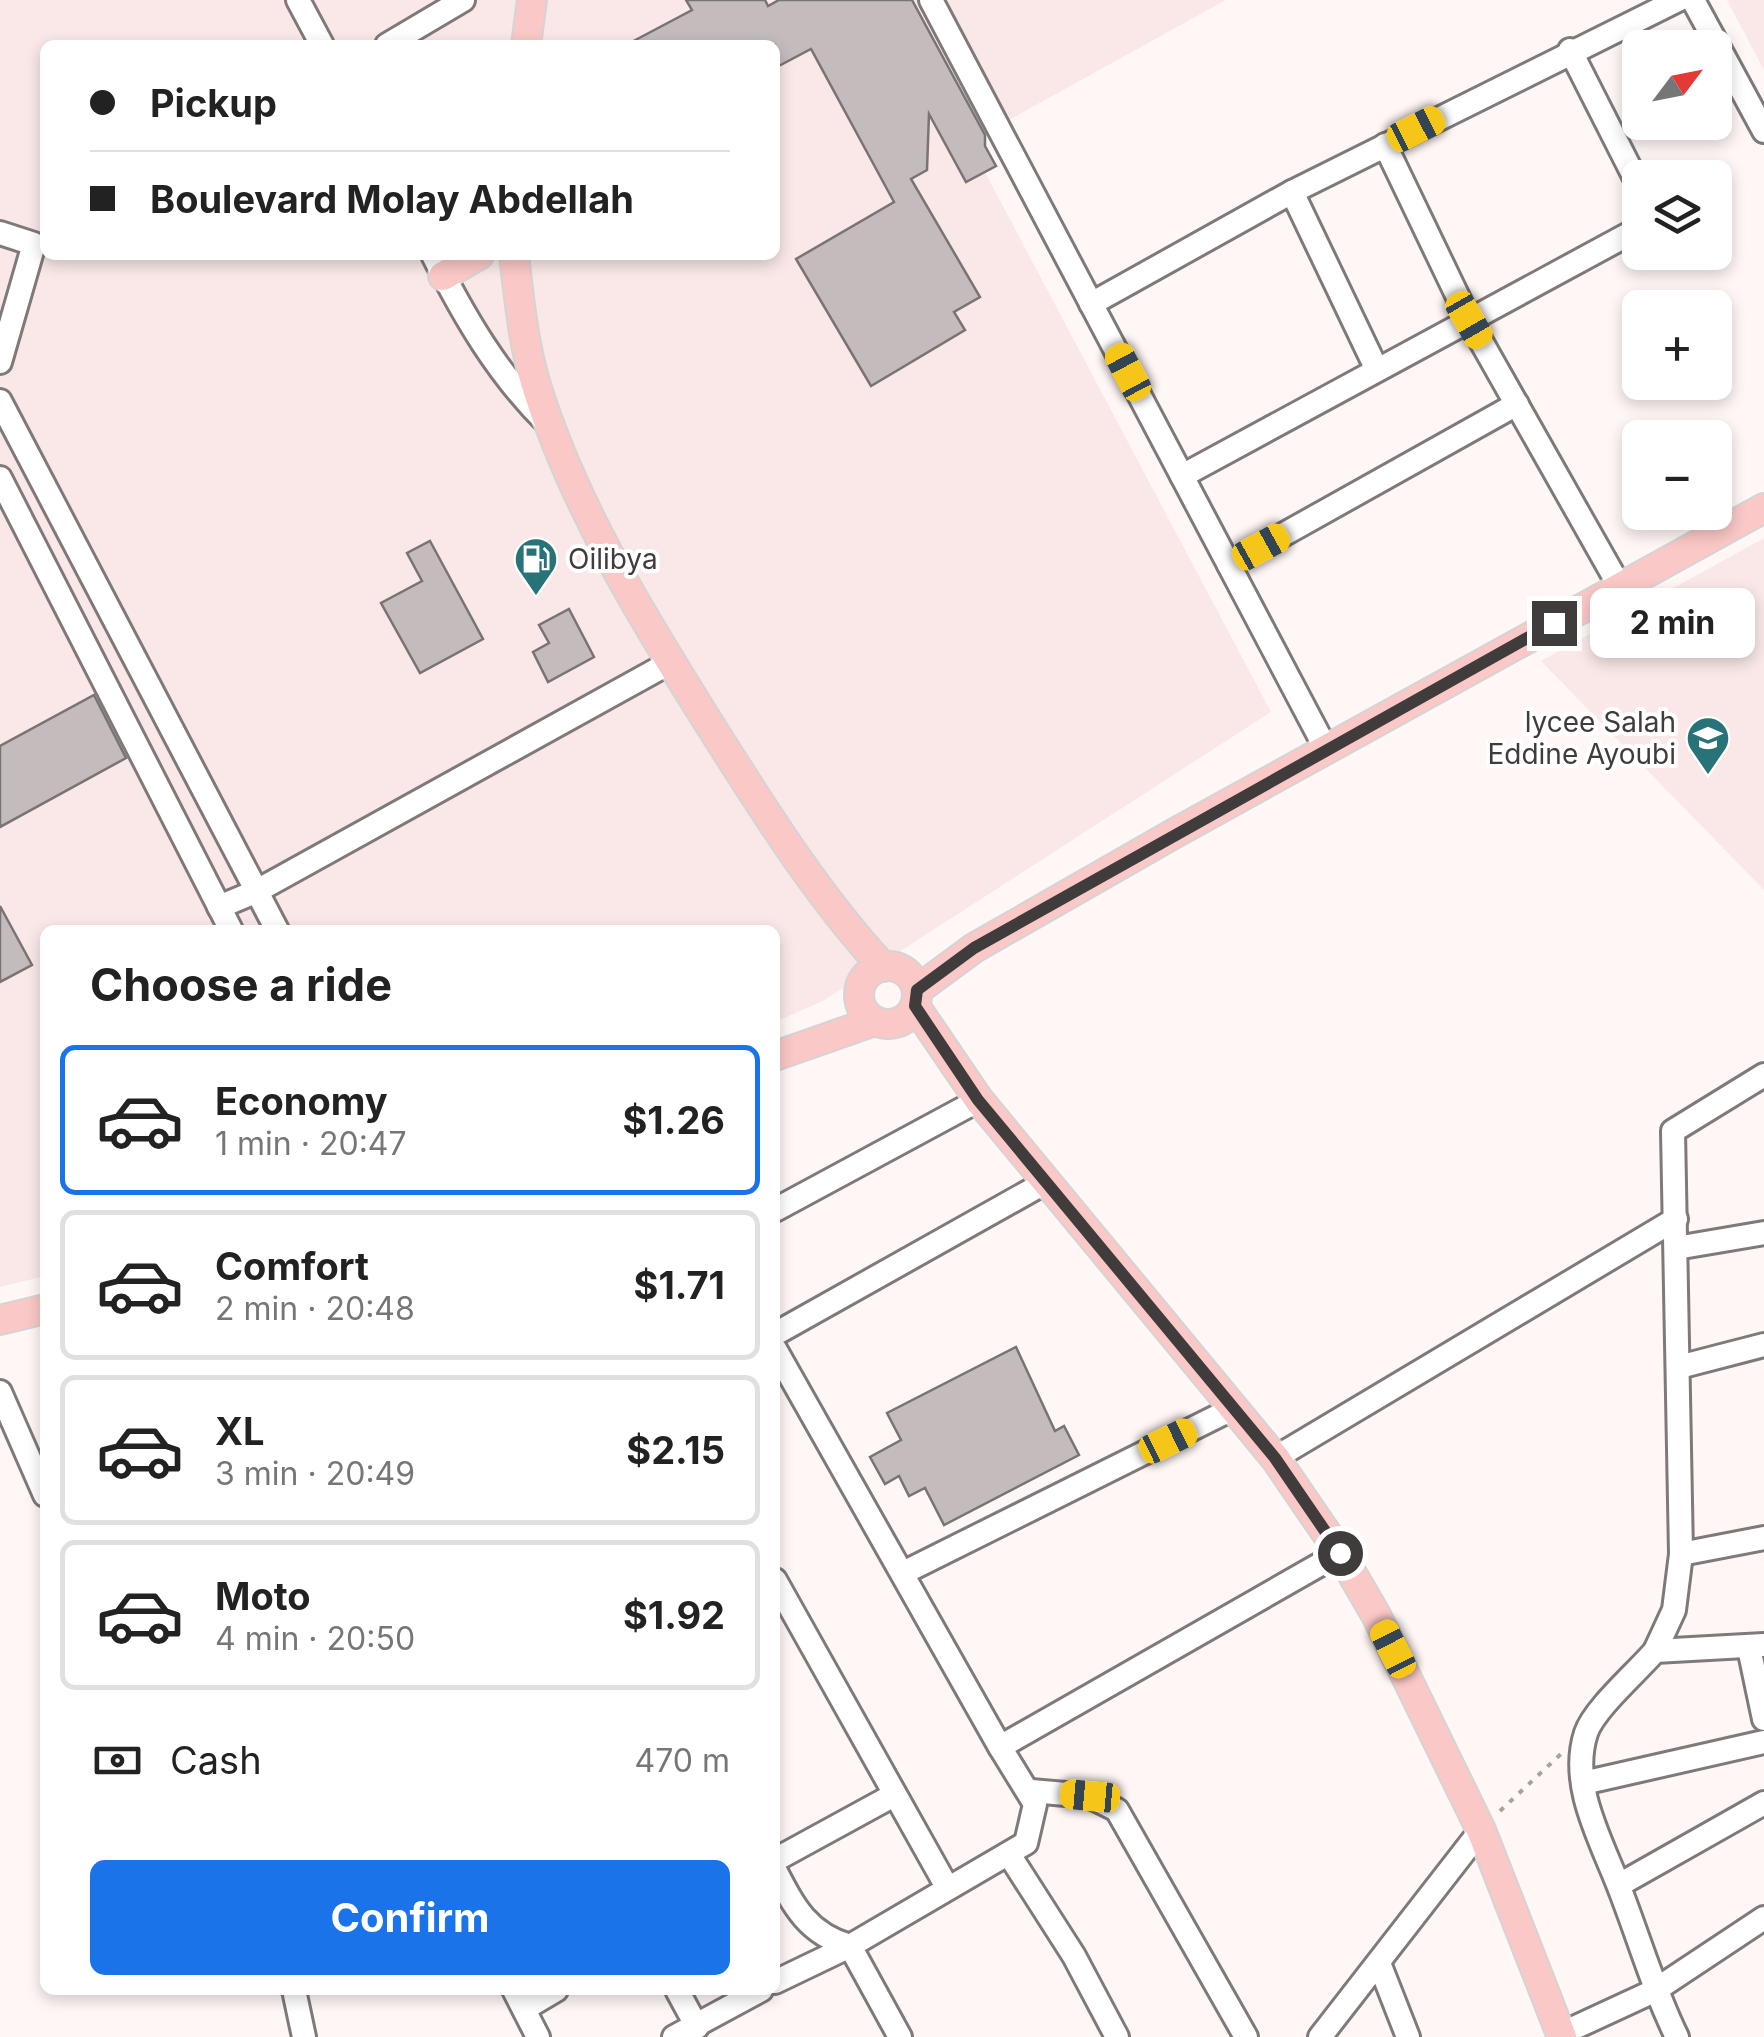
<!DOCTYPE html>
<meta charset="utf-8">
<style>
body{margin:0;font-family:Inter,sans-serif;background:#f2f2f2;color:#222;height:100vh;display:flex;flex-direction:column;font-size:38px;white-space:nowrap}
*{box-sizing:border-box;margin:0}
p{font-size:32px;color:#767676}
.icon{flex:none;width:55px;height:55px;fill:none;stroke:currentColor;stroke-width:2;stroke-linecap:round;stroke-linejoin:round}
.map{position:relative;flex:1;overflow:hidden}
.details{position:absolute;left:40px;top:925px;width:740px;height:1070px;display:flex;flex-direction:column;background:#fff;border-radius:15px;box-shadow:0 5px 15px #0003}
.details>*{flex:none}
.banner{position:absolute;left:40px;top:40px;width:740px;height:220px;border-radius:15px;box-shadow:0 5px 15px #0003;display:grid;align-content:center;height:220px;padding:0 50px;background:#fff}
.needle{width:65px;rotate:58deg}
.tools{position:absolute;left:1622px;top:30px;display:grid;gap:20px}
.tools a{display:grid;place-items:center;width:110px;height:110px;border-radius:15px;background:#fff;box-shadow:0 5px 15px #0003;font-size:50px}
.end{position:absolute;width:45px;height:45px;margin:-22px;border:12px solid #3f3c3b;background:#fff;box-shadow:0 0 0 5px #fff}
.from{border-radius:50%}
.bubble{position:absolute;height:70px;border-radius:15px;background:#fff;box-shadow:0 5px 15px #0003;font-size:32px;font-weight:700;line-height:70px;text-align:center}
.car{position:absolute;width:30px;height:60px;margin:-30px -15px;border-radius:12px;box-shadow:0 0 8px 2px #0007;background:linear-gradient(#f5c518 24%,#345 0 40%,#f5c518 0 76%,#345 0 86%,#f5c518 0)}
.banner b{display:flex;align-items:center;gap:35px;height:95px;font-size:38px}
.banner b+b{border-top:2px solid #e0e0e0}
.banner i{width:25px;height:25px;background:#222}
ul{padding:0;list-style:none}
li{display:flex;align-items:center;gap:30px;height:150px;margin:0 20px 15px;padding:0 30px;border:5px solid #e0e0e0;border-radius:15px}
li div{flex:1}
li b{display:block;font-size:38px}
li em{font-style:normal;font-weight:700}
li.on{border-color:#1a73e8}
li>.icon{width:90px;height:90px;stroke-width:1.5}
h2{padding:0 50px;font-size:45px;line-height:120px}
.pay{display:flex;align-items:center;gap:25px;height:110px;padding:0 50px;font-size:38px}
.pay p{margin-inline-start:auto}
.action{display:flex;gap:20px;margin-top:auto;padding:20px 50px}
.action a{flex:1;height:115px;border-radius:15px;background:#1a73e8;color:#fff;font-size:40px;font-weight:700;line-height:115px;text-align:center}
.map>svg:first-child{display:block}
.built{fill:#f9e8e7;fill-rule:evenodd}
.building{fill:#c4bcbc;stroke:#7a7373;stroke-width:2.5}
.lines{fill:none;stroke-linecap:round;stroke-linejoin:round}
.minor-casing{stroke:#807979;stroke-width:28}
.major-casing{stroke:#d5d4d4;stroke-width:32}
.path{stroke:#a7a2a1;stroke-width:4;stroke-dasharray:5 8;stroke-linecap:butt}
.minor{stroke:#fff;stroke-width:22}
.major{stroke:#fac8c6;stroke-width:28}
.route{stroke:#3f3c3b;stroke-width:12}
.labels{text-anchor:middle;stroke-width:8;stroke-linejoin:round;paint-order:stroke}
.poi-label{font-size:28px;fill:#3f3c3b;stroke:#fff;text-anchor:start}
</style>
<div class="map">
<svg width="1764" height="2037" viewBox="0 0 1764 2037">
<rect width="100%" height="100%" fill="#fff7f6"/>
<g class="built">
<path d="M0 0H1226L969 142 1271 712 823 1001 775 1022V930H45V1276L0 1287ZM45 45H775V255H45Z"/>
<path d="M1727 0H1764V70Z"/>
<path d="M1764 538V890L1541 661Z"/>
</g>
<g class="building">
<path d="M686 0H765L768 6 779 0H912L985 135V146L996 166 966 182 929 114 927 170 911 179 980 297 954 312 965 330 871 386 796 259 894 202 811 49 775 68V45H626L692 10Z"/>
<path d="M430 541 483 639 420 673 381 603 422 581 407 553Z"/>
<path d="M569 609 594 657 548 682 533 652 549 643 539 625Z"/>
<path d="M94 695 126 758 0 827V746Z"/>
<path d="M0 906 32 965 0 982Z"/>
<path d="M1016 1347 1055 1431 1064 1426 1079 1455 944 1525 925 1488 909 1496 899 1476 885 1484 870 1457 901 1440 887 1413Z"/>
</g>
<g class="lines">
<g class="minor-casing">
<g id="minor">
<path d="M298 0 322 45"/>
<path d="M931 0 1326 749"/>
<path d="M1693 0 1764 131"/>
<path d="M387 45 463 0"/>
<path d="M1570 50 1640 188"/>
<path d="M1385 145 1469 320 1620 587"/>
<path d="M1292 192 1377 370"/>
<path d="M0 233 34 244 0 362"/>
<path d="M433 255C465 318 498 375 548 424"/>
<path d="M1091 304 1292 192 1678 0"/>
<path d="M0 401 277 930"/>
<path d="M1182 476 1640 228"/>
<path d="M0 478 231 930"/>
<path d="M1229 565 1517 404"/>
<path d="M219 907 255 892 671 662"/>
<path d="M775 1210 979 1100"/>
<path d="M1676 1248 1764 1233"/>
<path d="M775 1334 1046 1182"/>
<path d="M775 1349 1000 1747 1340 1553"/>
<path d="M1679 1367 1764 1345"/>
<path d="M0 1392 45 1495"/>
<path d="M1275 1458 1676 1219"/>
<path d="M1681 1554 1764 1538"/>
<path d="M903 1573 1234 1408"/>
<path d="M775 1580 947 1887"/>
<path d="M1749 1648 1764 1719"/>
<path d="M1655 1651 1674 1610 1681 1554 1673 1131 1764 1075"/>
<path d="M1583 1783 1764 1742"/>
<path d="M1031 1791 1089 1796 1117 1810 1246 2037"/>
<path d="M1010 1856 1074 1956 1117 2037"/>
<path d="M775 1860 894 1795"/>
<path d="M775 1870C794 1907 808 1934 850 1946L900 2037"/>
<path d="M1619 1885 1764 1803"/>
<path d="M1379 1963 1408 2037"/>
<path d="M775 1982 850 1946 1026 1843 1035 1804 1000 1747"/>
<path d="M294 1990 304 2037"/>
<path d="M514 1990 538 2037"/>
<path d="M677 1990 697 2027"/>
<path d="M524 2009 556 1990"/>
<path d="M1561 2034 1654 1991 1764 1918"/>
<path d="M674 2037 761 1990"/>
<path d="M1320 2037 1481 1830"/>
<path d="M1677 2037C1653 1988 1639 1938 1619 1887 1601 1840 1569 1785 1586 1733 1594 1709 1637 1672 1655 1651L1764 1645"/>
</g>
</g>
<g class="major-casing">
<g id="major">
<path d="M526 45 532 0"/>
<path d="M514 255C519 297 523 341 535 382 573 507 646 623 715 733 767 815 817 895 883 967"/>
<path d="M443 276 479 255"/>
<circle cx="888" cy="995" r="29"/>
<path d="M917 990 974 948 1175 833 1764 508"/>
<path d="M915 1006 979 1100 1275 1458 1340 1553 1376 1615 1481 1830 1562 2037"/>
<path d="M775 1056 875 1021"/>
<path d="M0 1320 45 1309"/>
</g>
</g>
<path class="path" d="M1500 1811 1562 1753"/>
<use href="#minor" class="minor"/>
<use href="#major" class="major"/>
</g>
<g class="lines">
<path class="route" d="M1340 1553 1275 1458 978 1100 915 1006 917 990 974 948 1554 623"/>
</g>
<defs>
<g id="fuel-pin" transform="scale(2.25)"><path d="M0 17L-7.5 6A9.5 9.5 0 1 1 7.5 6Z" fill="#287378" stroke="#fff"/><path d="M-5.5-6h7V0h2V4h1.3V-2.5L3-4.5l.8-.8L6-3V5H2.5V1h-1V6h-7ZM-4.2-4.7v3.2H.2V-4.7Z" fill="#fff"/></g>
<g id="school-pin" transform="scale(2.25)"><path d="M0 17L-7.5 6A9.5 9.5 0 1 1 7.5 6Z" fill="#287378" stroke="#fff"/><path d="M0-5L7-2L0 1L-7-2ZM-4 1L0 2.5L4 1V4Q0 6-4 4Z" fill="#fff"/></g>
</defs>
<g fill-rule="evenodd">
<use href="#fuel-pin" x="536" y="559"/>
<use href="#school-pin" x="1708" y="738"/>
</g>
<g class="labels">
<g class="poi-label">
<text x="568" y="569">Oilibya</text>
<text x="1676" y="732" text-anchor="end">lycee Salah<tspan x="1676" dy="32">Eddine Ayoubi</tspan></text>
</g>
</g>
</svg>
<div class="tools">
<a><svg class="needle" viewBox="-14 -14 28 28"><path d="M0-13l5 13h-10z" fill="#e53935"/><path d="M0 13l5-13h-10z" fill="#767676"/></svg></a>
<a><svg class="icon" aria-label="layers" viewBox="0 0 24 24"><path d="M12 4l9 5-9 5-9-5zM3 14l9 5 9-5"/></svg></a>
<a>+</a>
<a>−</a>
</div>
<i class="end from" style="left:1340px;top:1553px"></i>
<i class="end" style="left:1554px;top:623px"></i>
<div class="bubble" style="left:1590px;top:588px;width:165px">2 min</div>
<i class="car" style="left:1416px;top:129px;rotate:63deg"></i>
<i class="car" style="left:1469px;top:320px;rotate:150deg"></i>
<i class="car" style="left:1128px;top:372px;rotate:332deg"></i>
<i class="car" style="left:1261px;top:547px;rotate:61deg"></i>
<i class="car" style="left:1168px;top:1441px;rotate:64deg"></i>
<i class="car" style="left:1393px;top:1649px;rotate:333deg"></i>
<i class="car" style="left:1090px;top:1796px;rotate:275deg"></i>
<div class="banner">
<b><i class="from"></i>Pickup</b>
<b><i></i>Boulevard Molay Abdellah</b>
</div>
<section class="details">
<h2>Choose a ride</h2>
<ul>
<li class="on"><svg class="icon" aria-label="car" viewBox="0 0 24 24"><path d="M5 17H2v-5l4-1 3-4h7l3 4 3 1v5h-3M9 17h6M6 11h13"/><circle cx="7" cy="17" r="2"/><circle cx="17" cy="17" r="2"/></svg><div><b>Economy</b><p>1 min · 20:47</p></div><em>$1.26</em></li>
<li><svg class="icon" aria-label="car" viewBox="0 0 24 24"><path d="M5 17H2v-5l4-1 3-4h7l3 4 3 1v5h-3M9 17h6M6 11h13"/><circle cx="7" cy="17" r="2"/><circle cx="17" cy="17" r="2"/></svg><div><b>Comfort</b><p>2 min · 20:48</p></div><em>$1.71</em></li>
<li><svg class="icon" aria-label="car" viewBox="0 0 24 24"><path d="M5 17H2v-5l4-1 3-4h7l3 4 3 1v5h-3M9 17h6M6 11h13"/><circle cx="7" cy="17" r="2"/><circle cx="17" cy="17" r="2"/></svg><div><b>XL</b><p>3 min · 20:49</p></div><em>$2.15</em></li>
<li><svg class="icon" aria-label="car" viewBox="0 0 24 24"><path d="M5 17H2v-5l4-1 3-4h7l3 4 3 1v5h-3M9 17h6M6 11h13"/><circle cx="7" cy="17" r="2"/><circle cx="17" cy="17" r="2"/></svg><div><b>Moto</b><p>4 min · 20:50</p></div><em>$1.92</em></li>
</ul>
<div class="pay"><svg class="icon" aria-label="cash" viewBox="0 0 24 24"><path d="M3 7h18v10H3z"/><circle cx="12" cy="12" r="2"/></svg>Cash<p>470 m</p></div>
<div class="action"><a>Confirm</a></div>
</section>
</div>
